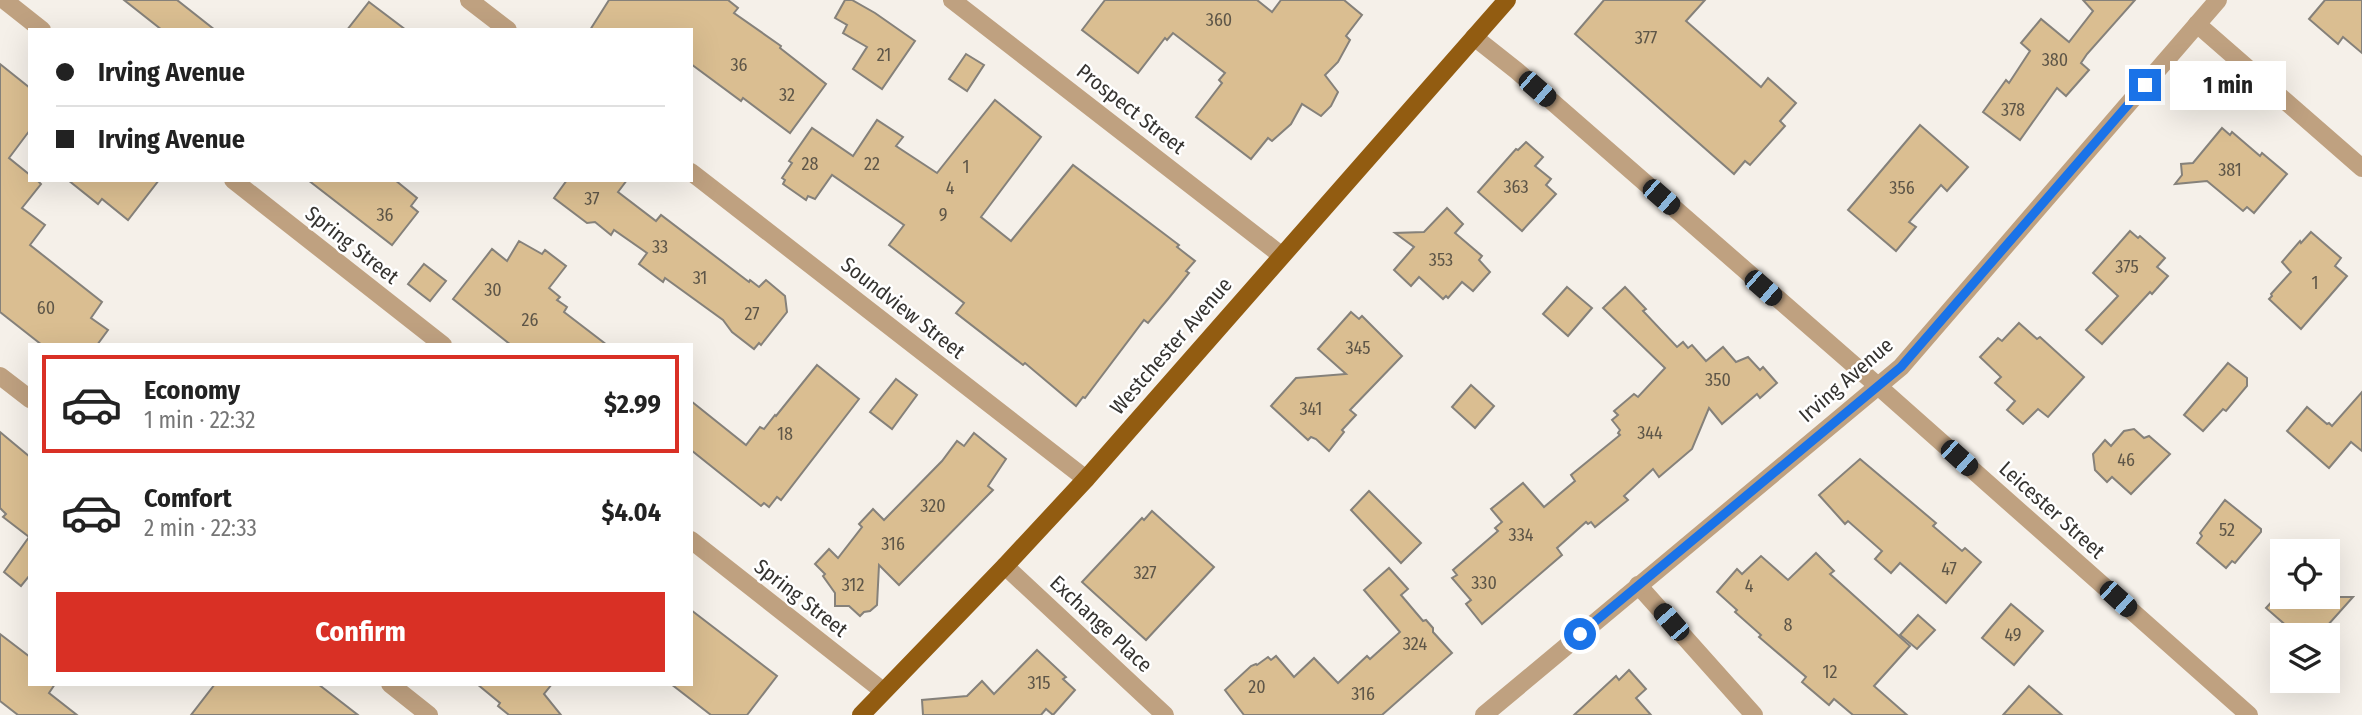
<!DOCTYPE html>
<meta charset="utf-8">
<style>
body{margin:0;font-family:"Fira Sans Condensed",sans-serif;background:#f2f2f2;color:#222;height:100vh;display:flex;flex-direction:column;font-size:26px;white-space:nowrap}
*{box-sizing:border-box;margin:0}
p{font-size:23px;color:#767676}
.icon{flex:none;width:38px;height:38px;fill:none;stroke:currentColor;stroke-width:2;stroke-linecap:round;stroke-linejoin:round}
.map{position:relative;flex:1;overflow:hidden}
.side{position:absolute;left:28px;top:343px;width:665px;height:343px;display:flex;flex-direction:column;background:#fff;border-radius:0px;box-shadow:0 7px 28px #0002}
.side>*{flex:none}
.hud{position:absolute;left:28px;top:28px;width:665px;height:154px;border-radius:0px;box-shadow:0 7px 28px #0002;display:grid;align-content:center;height:154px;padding:0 28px;background:#fff}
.tools{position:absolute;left:2270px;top:539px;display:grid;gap:14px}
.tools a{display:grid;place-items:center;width:70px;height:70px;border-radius:0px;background:#fff;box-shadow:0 7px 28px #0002;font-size:35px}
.end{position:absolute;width:32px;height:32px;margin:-16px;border:9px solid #1a73e8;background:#fff;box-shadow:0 0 0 4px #fff}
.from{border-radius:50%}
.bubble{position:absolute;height:49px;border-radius:0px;background:#fff;box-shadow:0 7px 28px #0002;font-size:23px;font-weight:700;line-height:49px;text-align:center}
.car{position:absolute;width:21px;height:42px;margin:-21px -10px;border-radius:9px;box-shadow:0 0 5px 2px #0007;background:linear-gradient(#222 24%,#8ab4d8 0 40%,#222 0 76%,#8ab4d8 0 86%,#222 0)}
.hud b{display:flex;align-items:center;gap:24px;height:66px;font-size:26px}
.hud b+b{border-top:2px solid #e0e0e0}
.hud i{width:18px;height:18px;background:#222}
ul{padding:12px 0 0;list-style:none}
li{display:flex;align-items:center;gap:21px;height:98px;margin:0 14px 10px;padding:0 14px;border:4px solid transparent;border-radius:0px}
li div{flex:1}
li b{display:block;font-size:26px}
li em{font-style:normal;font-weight:700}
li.active{border-color:#d93025}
li>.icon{width:63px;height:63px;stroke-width:1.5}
.action{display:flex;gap:14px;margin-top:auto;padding:14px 28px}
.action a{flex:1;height:80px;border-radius:0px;background:#d93025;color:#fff;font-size:28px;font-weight:700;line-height:80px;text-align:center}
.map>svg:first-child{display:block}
.building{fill:#dabe91;stroke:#85817a;stroke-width:2}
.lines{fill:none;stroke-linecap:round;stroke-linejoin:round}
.minor{stroke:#bfa180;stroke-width:18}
.major{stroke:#925c11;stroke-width:18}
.route{stroke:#1a73e8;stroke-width:9}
.labels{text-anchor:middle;stroke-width:5;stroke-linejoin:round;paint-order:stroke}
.number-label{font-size:18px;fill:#5e5648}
.street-label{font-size:21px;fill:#353330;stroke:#fff}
</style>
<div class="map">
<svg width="2362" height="715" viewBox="0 0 2362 715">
<rect width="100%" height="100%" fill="#f5f0e9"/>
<g class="building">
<path d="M124 0H177L215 30H162Z"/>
<path d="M609 0H728L738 8 734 13 781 46 780 48 826 84 790 133 743 98 741 101 691 64V30H590Z"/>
<path d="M845 0H852L875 13 915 41 882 89 853 69 867 47 843 33 847 25 835 18Z"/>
<path d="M1105 0H1257L1272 12 1281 0H1344L1362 15 1346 36 1350 40 1338 62 1325 75 1338 92 1331 106 1321 116 1302 104 1291 124 1272 141 1268 138 1251 159 1196 117 1222 83 1219 80 1225 73 1173 33 1167 40 1165 38 1138 73 1082 30Z"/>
<path d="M1604 0H1705L1686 21 1761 87 1768 78 1796 103 1780 121 1785 126 1750 165 1745 161 1734 174 1575 34Z"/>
<path d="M2083 0H2135L2087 54 2081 63 2089 70 2066 96 2057 88 2020 140 1983 112 2006 80 2009 83 2030 51 2021 43 2041 19 2069 42 2093 11Z"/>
<path d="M2325 0H2362V53L2343 37 2338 44 2309 19Z"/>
<path d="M369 2 406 30H347Z"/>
<path d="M966 54 984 65 967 91 949 79Z"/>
<path d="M0 64 30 88V130L9 158 30 175V180H37L41 184 22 208 45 225 30 245 102 302 91 318 108 330 97 345H42L0 312Z"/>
<path d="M995 100 1041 137 981 217 1011 241 1073 165 1179 245 1177 247 1195 261 1186 271 1189 273 1168 299 1148 323 1144 320 1085 398 1083 397 1076 406 1025 363 1023 365 956 313 964 303 889 245 904 225 832 175 815 199 808 196 806 200 783 184 785 180 782 178 792 163 789 161 812 128 853 156 877 120 903 137 896 146 937 173Z"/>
<path d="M1920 125 1968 167 1947 191 1941 185 1909 222 1916 227 1896 251 1848 210Z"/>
<path d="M2222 128 2230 135 2232 132 2260 156 2262 153 2287 174 2254 213 2247 207 2243 211 2207 181 2175 184 2182 175 2181 164 2193 163Z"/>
<path d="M1526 142 1543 157 1535 166 1551 179 1546 185 1556 194 1522 231 1478 192 1516 149 1518 150Z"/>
<path d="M68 180H159L128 220 102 199 98 204Z"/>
<path d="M308 180H395L417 198 411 206 418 212 392 245Z"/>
<path d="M567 180H627L618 192 656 221 661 215 749 282 750 280 759 287 766 280 785 296 787 312 761 345 759 343 754 349 732 332 723 320 665 278 663 282 639 264 647 253 614 230 611 235 595 222 587 223 554 198Z"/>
<path d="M1447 208 1463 224 1455 233 1482 256 1479 260 1490 272 1473 291 1462 282 1448 298 1446 296 1443 299 1419 277 1411 286 1394 270 1414 247 1395 233 1424 232Z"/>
<path d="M2130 231 2138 238 2140 236 2165 258 2157 267 2168 276 2152 294 2150 292 2102 344 2086 330 2118 296 2093 273Z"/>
<path d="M2311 232 2341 258 2335 266 2347 276 2301 329 2269 299 2272 296 2271 294 2291 272 2282 262 2300 241 2301 243Z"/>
<path d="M519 241 542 254 545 250 566 266 549 288 560 297 557 300 567 307 564 312 607 345H511L453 299 492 249 507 261Z"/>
<path d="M424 264 446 281 430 301 408 284Z"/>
<path d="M1567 287 1592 308 1568 336 1543 314Z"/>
<path d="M1625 287 1646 309 1643 311 1677 347 1683 342 1688 348 1692 345 1706 361 1723 347 1736 362 1748 357 1760 370 1763 367 1777 383 1760 398 1757 394 1722 424 1709 408 1692 449 1659 477 1653 469 1624 496 1628 500 1595 527 1591 522 1588 524 1586 522 1557 548 1562 555 1482 624 1466 604 1471 600 1452 578 1457 575 1453 570 1498 531 1495 528 1502 522 1491 509 1523 483 1544 507 1575 481 1571 475 1620 435 1618 433 1620 430 1612 420 1618 415 1614 411 1634 394 1638 397 1665 368 1603 308Z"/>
<path d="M1351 312 1359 319 1362 316 1402 356 1350 410 1356 415 1342 430 1344 432 1329 451 1316 439 1311 437 1308 440 1271 406 1296 378 1346 374 1318 349Z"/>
<path d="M2019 323 2037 339 2040 337 2084 377 2048 417 2038 409 2023 424 2007 410 2015 401 1995 383 2001 377 1980 357 1998 338 2002 341Z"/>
<path d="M2228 363 2247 378V386L2226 411 2223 409 2203 431 2184 415Z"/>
<path d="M817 365 859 399 781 500 777 497 769 507 764 503 761 506 691 450V401L746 445 760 427 764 429 775 415 776 416Z"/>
<path d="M896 379 917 395 892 429 870 412Z"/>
<path d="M1471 385 1494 406 1475 428 1452 407Z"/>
<path d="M2362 392V451L2351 442 2329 468 2287 431 2307 407 2327 424 2329 423 2332 426Z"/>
<path d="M2134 429 2144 438 2149 436 2170 454 2131 494 2112 477 2107 482 2095 470 2093 454 2105 440 2111 446 2124 431Z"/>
<path d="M0 432 30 457V575L21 586 4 572 29 537 3 517 6 514 0 508Z"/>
<path d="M974 433 1006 459 988 486 993 490 899 585 879 565 877 605 870 611 864 612 860 616 849 606H835V593L823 576 825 574 815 564 829 549 838 558 862 527 859 524 873 509 884 520 942 461 957 441 964 446Z"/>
<path d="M1860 459 1936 523 1933 526 1962 551 1965 548 1981 562 1946 603 1900 563 1891 573 1875 559 1882 551 1848 521 1845 524 1819 495Z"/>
<path d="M1369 491 1421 543 1401 563 1351 510Z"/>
<path d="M2225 500 2261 529V532L2235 563 2232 561 2226 568 2197 543 2202 536 2200 533Z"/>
<path d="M1152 511 1214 567 1146 640 1082 582 1142 518 1144 520Z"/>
<path d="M1816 553 1834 571 1830 574 1910 646 1874 686 1907 715H1853L1834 699 1829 705 1802 682 1806 677 1759 637 1761 635 1735 612 1737 610 1717 592 1737 569 1742 574 1761 556 1788 580Z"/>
<path d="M1389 568 1408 589 1401 595 1423 621 1426 620 1433 628V632L1452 653 1382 715H1244L1225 690 1251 666 1256 664 1257 665 1268 657 1271 660 1276 656 1294 677 1314 658 1338 683 1367 656 1370 659 1400 632 1364 590Z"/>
<path d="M2276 597H2353L2319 635H2297L2266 608Z"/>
<path d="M2011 604 2043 631 2014 665 1982 638Z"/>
<path d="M691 610 777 676 747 715H711L671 684H691Z"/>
<path d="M1918 615 1935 630 1917 649 1900 635Z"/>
<path d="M0 634 30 657V684H55L49 693 77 715H18L0 701Z"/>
<path d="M1037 650 1066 677 1063 679 1075 690 1053 715 1046 709 1041 715H923L922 700 967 696 982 681 994 694Z"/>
<path d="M1629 670 1646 689 1636 698 1651 715H1574L1616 676 1619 680Z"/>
<path d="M215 684H318L358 715H191Z"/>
<path d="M477 684H552L544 694 561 715H509L498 706 500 703Z"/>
<path d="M2029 686 2062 715H2003Z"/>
</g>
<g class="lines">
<g class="minor">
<path d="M4 0 42 30"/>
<path d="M469 0 508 30"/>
<path d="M952 0 1281 255"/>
<path d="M2197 24 2362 168"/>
<path d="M1474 37 1517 71 1878 386 2249 715"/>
<path d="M691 172 1086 479"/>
<path d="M233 180 443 345"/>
<path d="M0 376 30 399"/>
<path d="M691 540 883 691"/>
<path d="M1005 566 1165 715"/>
<path d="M1638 585 1754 715"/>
<path d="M390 684 429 715"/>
<path d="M1484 715 1901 367 2218 0"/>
</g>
<path class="major" d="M861 715 1005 566 1086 479 1507 0"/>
</g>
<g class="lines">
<path class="route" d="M1580 634 1901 367 2145 85"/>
</g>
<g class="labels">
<g class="number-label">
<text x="1219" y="26">360</text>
<text x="1646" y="44">377</text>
<text x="884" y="61">21</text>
<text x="2055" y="66">380</text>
<text x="739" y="71">36</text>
<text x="787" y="101">32</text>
<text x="2013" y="116">378</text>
<text x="810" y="170">28</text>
<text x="872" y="170">22</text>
<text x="966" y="173">1</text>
<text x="2230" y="176">381</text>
<text x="1516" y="193">363</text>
<text x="950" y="194">4</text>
<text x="1902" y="194">356</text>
<text x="592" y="205">37</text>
<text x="385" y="221">36</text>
<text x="943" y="221">9</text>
<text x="660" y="253">33</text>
<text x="1441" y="266">353</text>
<text x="2127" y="273">375</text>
<text x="700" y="284">31</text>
<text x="2315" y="289">1</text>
<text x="493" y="296">30</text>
<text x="46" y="314">60</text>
<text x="752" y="320">27</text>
<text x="530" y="326">26</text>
<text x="1358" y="354">345</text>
<text x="1718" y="386">350</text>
<text x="1311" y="415">341</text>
<text x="1650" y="439">344</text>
<text x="785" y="440">18</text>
<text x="2126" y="466">46</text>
<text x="933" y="512">320</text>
<text x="2227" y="536">52</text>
<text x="1521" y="541">334</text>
<text x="893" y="550">316</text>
<text x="1949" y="575">47</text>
<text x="1145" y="579">327</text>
<text x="1484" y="589">330</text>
<text x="853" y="591">312</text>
<text x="1749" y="592">4</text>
<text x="1788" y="631">8</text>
<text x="2013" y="641">49</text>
<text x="1415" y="650">324</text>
<text x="1830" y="678">12</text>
<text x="1039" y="689">315</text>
<text x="1257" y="693">20</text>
<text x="1363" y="700">316</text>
</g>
<g class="street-label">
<text transform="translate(1131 109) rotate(38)" y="7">Prospect Street</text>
<text transform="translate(352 245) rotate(38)" y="7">Spring Street</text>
<text transform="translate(903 308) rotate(38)" y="7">Soundview Street</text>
<text transform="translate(1171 346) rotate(-49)" y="7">Westchester Avenue</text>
<text transform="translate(1846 380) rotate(-41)" y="7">Irving Avenue</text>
<text transform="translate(2052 510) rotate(42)" y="7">Leicester Street</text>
<text transform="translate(801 598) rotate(38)" y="7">Spring Street</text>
<text transform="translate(1101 624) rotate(43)" y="7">Exchange Place</text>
</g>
</g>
</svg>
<div class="tools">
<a><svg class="icon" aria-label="locate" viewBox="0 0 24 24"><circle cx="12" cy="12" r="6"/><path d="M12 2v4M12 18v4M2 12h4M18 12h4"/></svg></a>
<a><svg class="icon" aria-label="layers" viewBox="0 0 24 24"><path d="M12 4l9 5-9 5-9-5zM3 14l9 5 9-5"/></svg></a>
</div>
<i class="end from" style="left:1580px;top:634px"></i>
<i class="end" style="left:2145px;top:85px"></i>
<div class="bubble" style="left:2170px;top:61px;width:116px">1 min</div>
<i class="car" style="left:1537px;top:89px;rotate:131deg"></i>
<i class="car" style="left:1661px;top:197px;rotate:131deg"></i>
<i class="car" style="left:1763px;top:288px;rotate:131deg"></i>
<i class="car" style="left:1959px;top:458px;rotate:132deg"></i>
<i class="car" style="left:2118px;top:599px;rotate:132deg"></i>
<i class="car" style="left:1671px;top:622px;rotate:319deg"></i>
<div class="hud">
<b><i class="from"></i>Irving Avenue</b>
<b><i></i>Irving Avenue</b>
</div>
<section class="side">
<ul>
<li class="active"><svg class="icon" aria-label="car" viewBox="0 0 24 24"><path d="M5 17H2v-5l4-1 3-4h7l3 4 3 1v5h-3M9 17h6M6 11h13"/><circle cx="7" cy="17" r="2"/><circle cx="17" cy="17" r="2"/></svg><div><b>Economy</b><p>1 min · 22:32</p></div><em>$2.99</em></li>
<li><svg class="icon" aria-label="car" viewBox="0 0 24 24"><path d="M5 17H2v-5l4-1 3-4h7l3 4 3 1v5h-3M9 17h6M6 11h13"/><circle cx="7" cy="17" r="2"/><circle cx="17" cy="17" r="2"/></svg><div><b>Comfort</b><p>2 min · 22:33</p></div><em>$4.04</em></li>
</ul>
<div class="action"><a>Confirm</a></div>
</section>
</div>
